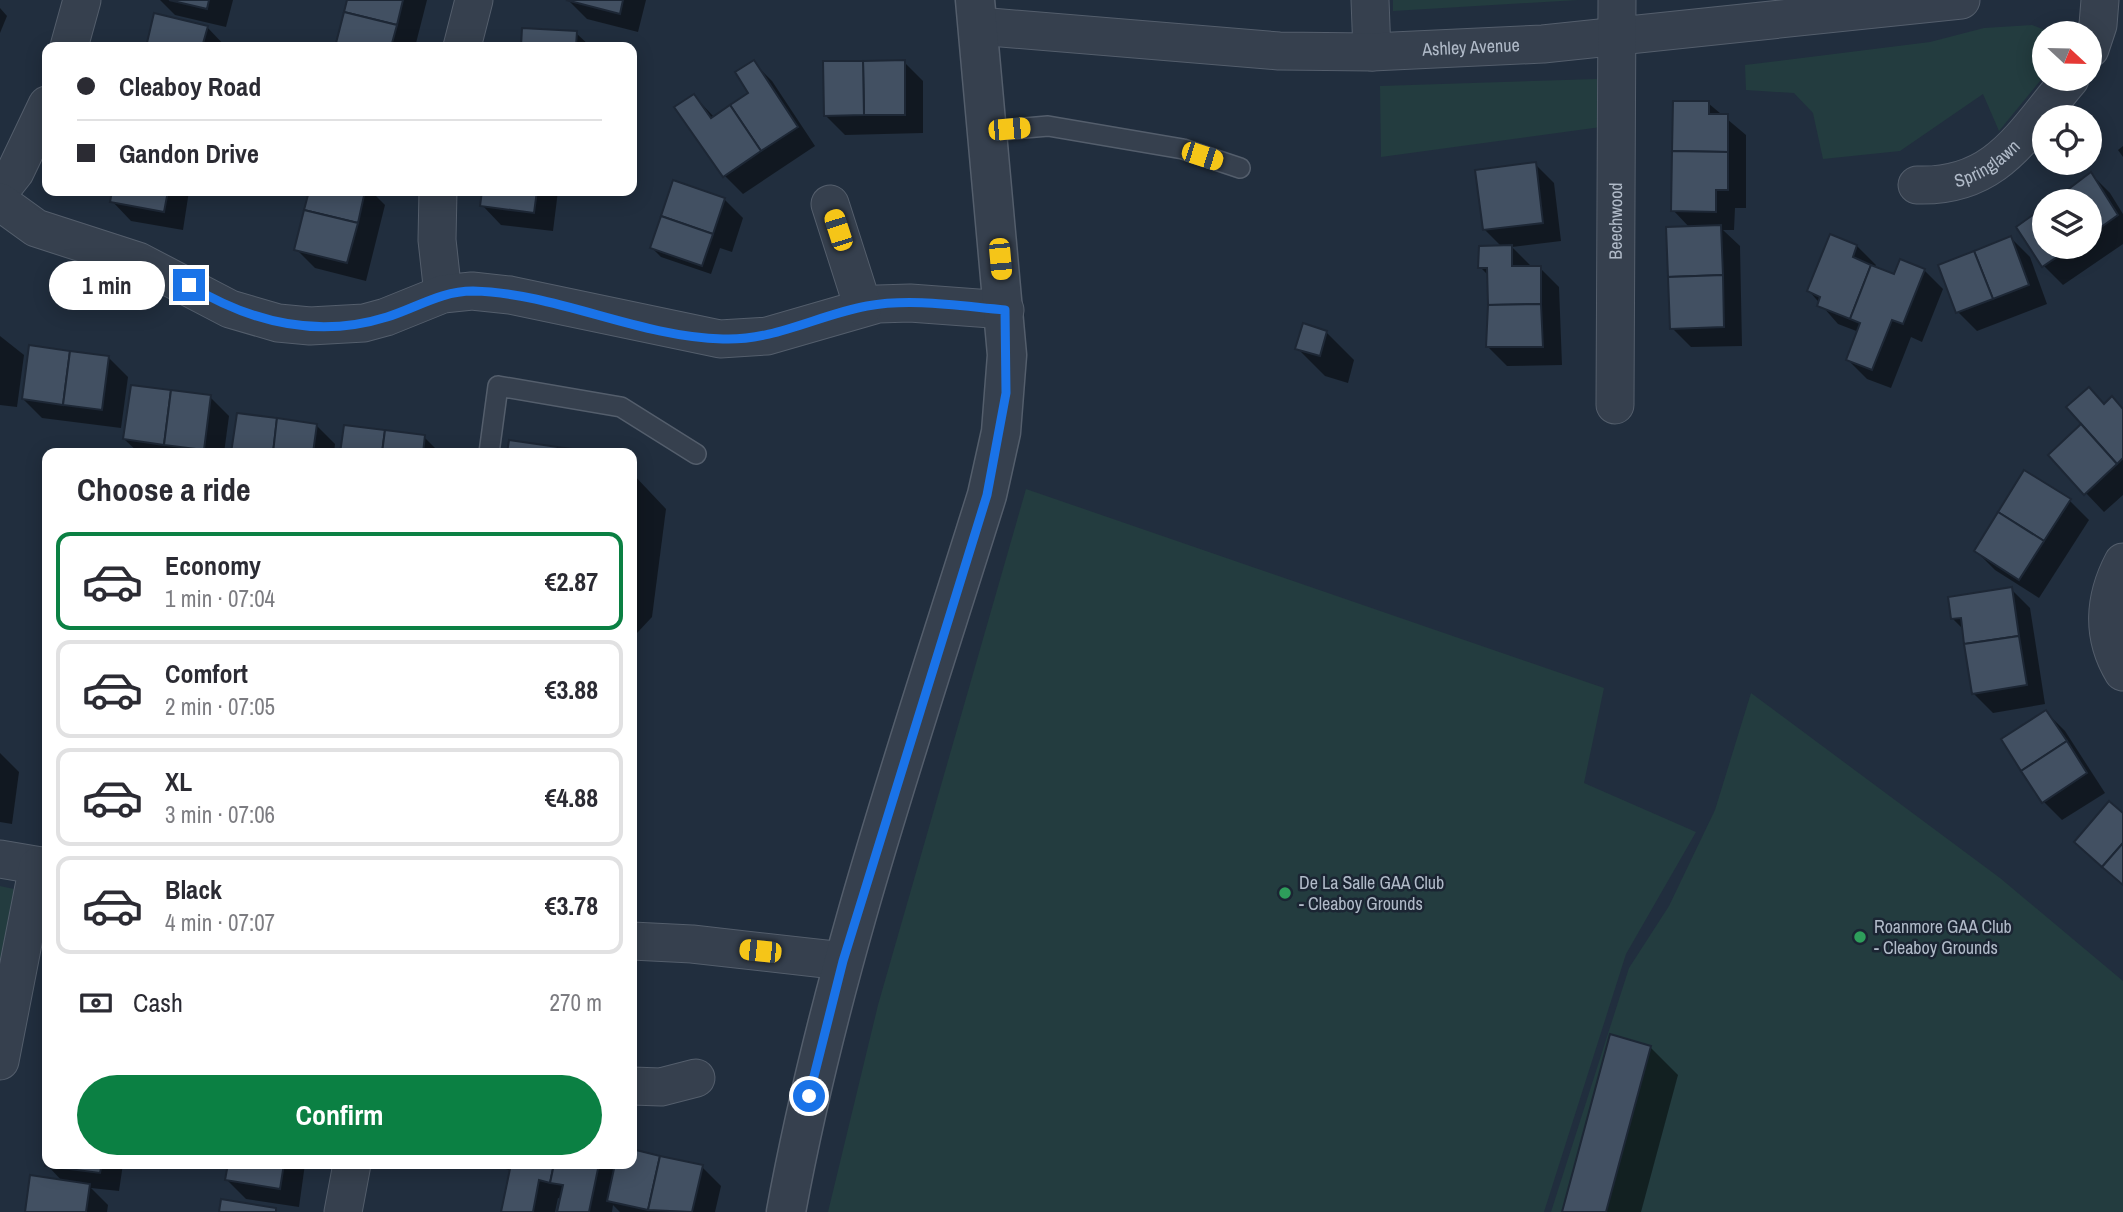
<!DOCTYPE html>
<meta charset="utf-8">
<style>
body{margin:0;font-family:"Archivo Narrow",sans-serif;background:#f2f2f3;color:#2b2b33;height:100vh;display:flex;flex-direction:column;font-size:26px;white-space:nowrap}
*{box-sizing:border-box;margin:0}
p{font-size:23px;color:#7c7c81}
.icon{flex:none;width:38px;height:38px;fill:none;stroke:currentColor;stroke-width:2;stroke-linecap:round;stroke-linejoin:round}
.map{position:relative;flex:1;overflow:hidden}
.side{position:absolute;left:42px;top:448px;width:595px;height:721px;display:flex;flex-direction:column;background:#fff;border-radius:14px;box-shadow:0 4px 18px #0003}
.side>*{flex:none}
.top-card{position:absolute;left:42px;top:42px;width:595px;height:154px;border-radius:14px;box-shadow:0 4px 18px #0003;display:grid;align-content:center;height:154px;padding:0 35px;background:#fff}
.needle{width:46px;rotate:112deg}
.tools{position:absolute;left:2032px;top:21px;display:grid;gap:14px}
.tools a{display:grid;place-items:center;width:70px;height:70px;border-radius:50%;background:#fff;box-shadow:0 4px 18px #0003;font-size:35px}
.end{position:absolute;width:32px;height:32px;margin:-16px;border:9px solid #1a73e8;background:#fff;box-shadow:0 0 0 4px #fff}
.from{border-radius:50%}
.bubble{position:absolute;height:49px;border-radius:24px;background:#fff;box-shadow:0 4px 18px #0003;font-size:23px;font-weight:700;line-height:49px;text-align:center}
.car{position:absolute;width:21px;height:42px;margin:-21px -10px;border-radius:9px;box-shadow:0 0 5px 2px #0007;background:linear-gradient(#f5c518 24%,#345 0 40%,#f5c518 0 76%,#345 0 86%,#f5c518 0)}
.top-card b{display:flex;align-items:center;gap:24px;height:66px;font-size:26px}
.top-card b+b{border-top:2px solid #e1e1e2}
.top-card i{width:18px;height:18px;background:#2b2b33}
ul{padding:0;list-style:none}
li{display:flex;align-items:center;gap:21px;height:98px;margin:0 14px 10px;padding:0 21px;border:4px solid #e1e1e2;border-radius:14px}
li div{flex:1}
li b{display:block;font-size:26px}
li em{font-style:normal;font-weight:700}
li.current{border-color:#0b8043}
li>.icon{width:63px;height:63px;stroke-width:1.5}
h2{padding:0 35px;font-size:32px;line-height:84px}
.pay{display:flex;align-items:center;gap:18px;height:77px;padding:0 35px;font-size:26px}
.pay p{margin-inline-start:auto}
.primary-button{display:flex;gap:14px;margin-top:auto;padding:14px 35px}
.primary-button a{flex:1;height:80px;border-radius:42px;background:#0b8043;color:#fff;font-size:28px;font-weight:700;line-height:80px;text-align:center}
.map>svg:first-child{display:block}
.green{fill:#233c3f}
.shadow{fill:#0007}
.building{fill:#425062;stroke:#1d2735;stroke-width:2}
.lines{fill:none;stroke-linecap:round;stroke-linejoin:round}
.service-casing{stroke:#545e6c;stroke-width:22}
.minor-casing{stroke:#545e6c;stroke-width:39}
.tertiary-casing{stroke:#545e6c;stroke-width:41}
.service{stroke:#36404e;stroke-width:19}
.minor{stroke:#36404e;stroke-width:37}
.tertiary{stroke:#36404e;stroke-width:38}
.route{stroke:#1a73e8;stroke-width:9}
.leisure-dot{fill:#2e9e5b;stroke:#1b2533;stroke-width:2.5}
.labels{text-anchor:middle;stroke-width:5;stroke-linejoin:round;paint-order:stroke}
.street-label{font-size:18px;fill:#b1bbc9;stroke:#1b2533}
.poi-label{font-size:18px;fill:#b1bbc9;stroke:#1b2533;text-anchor:start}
</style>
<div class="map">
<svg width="2123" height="1212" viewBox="0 0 2123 1212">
<rect width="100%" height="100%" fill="#212e3e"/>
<g class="green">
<path d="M1393 0H1578L1393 11Z"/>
<path d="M2032 25 2053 33H2044V76L1999 131 1983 94 1900 151 1823 159 1813 113 1794 93 1746 90 1745 65 1930 42 1984 28Z"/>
<path d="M1597 79 1601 127 1381 157 1380 86Z"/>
<path d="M1026 489 1604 688 1584 783 1696 832 1626 954 1544 1212H828L878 1005Z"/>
<path d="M1751 693 2000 878 2123 981V1212H1551L1629 968 1669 906 1715 810Z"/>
<path d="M0 886 14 889 0 963Z"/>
</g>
<g class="shadow">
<path d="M160 0H233L226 27 175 15Z"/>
<path d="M349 0H427L415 47H337Z"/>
<path d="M568 0H646L638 32 587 19Z"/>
<path d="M0 8 7 16 0 33Z"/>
<path d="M156 15 207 27 226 47H147Z"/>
<path d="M523 30 576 33 591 47H522Z"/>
<path d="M753 62 772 81 815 146 743 194 724 175 694 96 715 118 751 94Z"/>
<path d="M904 62 923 81V133L845 135 826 116Z"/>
<path d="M1708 103 1746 135V208H1735L1734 230H1723L1740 246 1742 346 1691 347 1672 328 1690 228 1673 210Z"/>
<path d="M2123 146V157L2118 150Z"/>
<path d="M1535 164 1554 183 1561 241 1512 247 1531 266 1540 268 1559 287 1562 365 1507 366 1488 347 1489 276 1480 267 1502 247 1484 229Z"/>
<path d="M2091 174 2110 193 2123 214V244L2063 285 2044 266 2018 228 2044 209V247H2090V201H2054Z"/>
<path d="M114 191H189L183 230 131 221 112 201Z"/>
<path d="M311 191H371L385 205 366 281 315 268 296 249Z"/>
<path d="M484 191H558L553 231 501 225 482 205Z"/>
<path d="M724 199 743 218 732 252 720 248 711 274 661 257 652 248Z"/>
<path d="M2011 238 2030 257 2047 304 1977 331 1958 312 1940 266Z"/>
<path d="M1857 246 1876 265 1874 268 1895 276 1924 270 1943 289 1922 342 1911 337 1891 388 1867 379 1848 360 1859 332 1838 324 1809 291Z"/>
<path d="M1326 332 1354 360 1348 383 1325 376 1297 348Z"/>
<path d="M0 336 24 355 17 407 0 405Z"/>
<path d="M109 358 128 377 121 428 42 418 23 399Z"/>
<path d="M210 397 229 416 224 453H139L124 439Z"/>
<path d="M2105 405 2123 409V495L2104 512 2050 455Z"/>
<path d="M238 415 316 425 335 444 334 453H233Z"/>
<path d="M346 427 424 437 440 453H342Z"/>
<path d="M632 473 666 509 652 617 637 633 632 632Z"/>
<path d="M2070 501 2089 520 2039 598 1995 570 1976 551Z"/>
<path d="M2011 589 2030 608 2045 704 1993 713 1974 694 1964 630 1952 618Z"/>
<path d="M2046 712 2065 731 2105 793 2062 820 2043 801Z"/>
<path d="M0 753 19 772 12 824 0 822Z"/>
<path d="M1650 1047 1678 1075 1641 1212H1564Z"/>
<path d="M632 1151 702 1167 721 1186 715 1212H620L613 1205 612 1212H559L562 1199 558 1198 555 1212H503L511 1170 474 1164H632Z"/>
<path d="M47 1161V1164H123L119 1191 91 1188 108 1205 107 1212H26L63 1182 47 1165Z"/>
<path d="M229 1164H305L299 1207 246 1199 227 1180Z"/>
</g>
<g class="building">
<path d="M169 0H209L207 9Z"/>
<path d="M347 0H403L397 25 344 12Z"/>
<path d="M566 0H623L620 14Z"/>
<path d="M344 12 397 25 391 47H335Z"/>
<path d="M154 13 208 26 202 47H146Z"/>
<path d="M522 28 577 31 576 47H521Z"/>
<path d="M754 60 798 127 761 151 730 105 748 93 735 72Z"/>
<path d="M905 60V115H864L863 61Z"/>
<path d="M823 61H863L864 115 824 116Z"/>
<path d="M694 94 711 118 730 105 761 151 723 177 674 107Z"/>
<path d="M1673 101H1709V114H1728V152L1672 151Z"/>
<path d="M1672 151 1728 152V190H1716V212L1671 211Z"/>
<path d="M1536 162 1543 223 1483 230 1475 170Z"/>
<path d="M2091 172 2118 215 2090 235V201L2054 200Z"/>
<path d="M673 180 725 198 713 234 661 216Z"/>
<path d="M112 191H168L164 212 110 202Z"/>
<path d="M309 191H365L358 223 304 210Z"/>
<path d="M482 191H537L534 213 480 206Z"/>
<path d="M2044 207V247H2072L2042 267 2016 227Z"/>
<path d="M304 210 358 223 347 263 294 250Z"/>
<path d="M661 216 713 234 702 266 650 248Z"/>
<path d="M1721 225 1723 275 1668 277 1666 227Z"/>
<path d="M1830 234 1857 245 1853 257 1871 265 1850 319 1817 306 1820 297 1807 291Z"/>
<path d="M2011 236 2029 285 1993 299 1974 251Z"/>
<path d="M1512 245V266H1541V304L1488 305 1487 268H1478L1479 246Z"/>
<path d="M1974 251 1993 299 1956 313 1938 265Z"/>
<path d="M1900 259 1925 269 1903 324 1892 320 1872 370 1846 360 1860 323 1850 319 1871 265 1894 274Z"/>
<path d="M1723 275 1724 327 1670 329 1668 277Z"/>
<path d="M1541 304 1543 347H1486L1488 305Z"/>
<path d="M1303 323 1327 331 1320 356 1295 349Z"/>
<path d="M29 345 70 351 63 405 22 399Z"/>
<path d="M70 351 109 356 102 410 63 405Z"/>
<path d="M131 385 171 390 164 445 123 439Z"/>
<path d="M2089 387 2104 404 2112 396 2123 409V458L2117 464 2066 407Z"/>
<path d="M171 390 211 395 204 450 164 445Z"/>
<path d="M237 413 277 418 273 453H231Z"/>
<path d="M277 418 317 424 313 453H273Z"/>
<path d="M2081 424 2117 464 2084 495 2048 455Z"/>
<path d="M344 425 385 430 382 453H340Z"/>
<path d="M385 430 425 435 423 453H382Z"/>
<path d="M509 440 599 453H507Z"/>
<path d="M2024 470 2071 499 2044 541 1998 512Z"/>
<path d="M1998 512 2044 541 2019 580 1974 551Z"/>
<path d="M2012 587 2019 636 1964 644 1961 618 1951 619 1948 597Z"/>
<path d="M2019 636 2027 685 1972 694 1964 644Z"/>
<path d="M2046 710 2067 741 2021 771 2001 739Z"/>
<path d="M2067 741 2087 773 2042 803 2021 771Z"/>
<path d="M2109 801 2123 813V843L2102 867 2074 842Z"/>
<path d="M2123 843V885L2102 867Z"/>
<path d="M1610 1034 1651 1046 1606 1212H1562Z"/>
<path d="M47 1148V1164H102L100 1173 45 1166Z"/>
<path d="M632 1149 660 1156 648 1210 607 1201 615 1164H632Z"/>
<path d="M660 1156 703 1165 692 1212 648 1210Z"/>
<path d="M228 1164H284L280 1189 225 1180Z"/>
<path d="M511 1164H554L550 1183 539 1180 533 1212H501Z"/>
<path d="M554 1164H599L589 1212H557L563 1185 550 1183Z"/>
<path d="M30 1175 90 1184 86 1212H25Z"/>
<path d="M221 1199 276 1208V1212H219Z"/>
</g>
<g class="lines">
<g class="service-casing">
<g id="service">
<path d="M989 131 1048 126 1183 149 1240 168"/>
<path d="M489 453 498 386 621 407 696 454"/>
</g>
</g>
<g class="minor-casing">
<g id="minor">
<path d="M1370 0 1372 52"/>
<path id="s1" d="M978 26 1279 51 1372 52 1543 44 1961 0"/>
<path d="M69 47 82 0"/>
<path d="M462 47 474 0"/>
<path d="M2090 49 2098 25 2100 0"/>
<path id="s2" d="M1917 185C1997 188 2023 134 2070 79"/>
<path d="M0 191 15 172 47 105"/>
<path d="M438 191 437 240 443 294"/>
<path d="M0 202 36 228 138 261 230 309 278 323 310 326 364 323 386 317 443 294 472 291 510 295 720 339 767 336 878 304 910 303 1005 310"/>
<path d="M830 204 863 307"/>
<path id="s3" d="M1615 405 1617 0"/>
<path d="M2123 562C2104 598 2101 636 2123 672"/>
<path d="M0 859 47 867"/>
<path d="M632 941 692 944 843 961"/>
<path d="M0 1061 38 866"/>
<path d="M632 1086 661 1087 696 1078"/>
<path d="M343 1212 352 1164"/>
</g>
</g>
<g class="tertiary-casing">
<path id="tertiary" d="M786 1212C831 967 913 732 987 495L1001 432 1007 355 975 0"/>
</g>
<use href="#service" class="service"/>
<use href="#minor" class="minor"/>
<use href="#tertiary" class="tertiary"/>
</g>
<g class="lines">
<path class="route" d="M189 285C250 322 317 339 387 317 416 308 441 291 473 291 557 293 638 337 723 339 774 341 818 315 867 306 912 298 959 306 1005 310L1006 393 987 495 843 961 809 1096"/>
</g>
<g class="leisure-dot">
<circle cx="1285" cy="893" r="7"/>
<circle cx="1860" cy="937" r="7"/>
</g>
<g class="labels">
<g class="street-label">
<text dy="6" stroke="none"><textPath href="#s1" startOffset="494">Ashley Avenue</textPath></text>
<text dy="6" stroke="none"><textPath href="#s2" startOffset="75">Springlawn</textPath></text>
<text dy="6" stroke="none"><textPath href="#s3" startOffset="184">Beechwood</textPath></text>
</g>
<g class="poi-label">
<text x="1299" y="889">De La Salle GAA Club<tspan x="1299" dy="21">- Cleaboy Grounds</tspan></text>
<text x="1874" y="933">Roanmore GAA Club<tspan x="1874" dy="21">- Cleaboy Grounds</tspan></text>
</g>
</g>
</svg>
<div class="tools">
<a><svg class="needle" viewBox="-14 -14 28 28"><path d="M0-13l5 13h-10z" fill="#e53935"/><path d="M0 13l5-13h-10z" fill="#7c7c81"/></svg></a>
<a><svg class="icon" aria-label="locate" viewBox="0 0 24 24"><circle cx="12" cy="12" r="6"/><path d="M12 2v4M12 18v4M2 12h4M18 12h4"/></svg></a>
<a><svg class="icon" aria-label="layers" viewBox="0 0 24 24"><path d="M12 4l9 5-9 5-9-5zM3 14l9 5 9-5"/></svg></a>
</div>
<i class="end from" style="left:809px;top:1096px"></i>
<i class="end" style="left:189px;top:285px"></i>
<div class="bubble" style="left:49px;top:261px;width:116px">1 min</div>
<i class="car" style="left:1009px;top:129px;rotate:85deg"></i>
<i class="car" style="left:1202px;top:156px;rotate:108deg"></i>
<i class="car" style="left:838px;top:230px;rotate:342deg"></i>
<i class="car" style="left:1000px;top:259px;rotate:175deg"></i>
<i class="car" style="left:760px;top:951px;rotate:276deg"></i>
<div class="top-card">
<b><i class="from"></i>Cleaboy Road</b>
<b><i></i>Gandon Drive</b>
</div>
<section class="side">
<h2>Choose a ride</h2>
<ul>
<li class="current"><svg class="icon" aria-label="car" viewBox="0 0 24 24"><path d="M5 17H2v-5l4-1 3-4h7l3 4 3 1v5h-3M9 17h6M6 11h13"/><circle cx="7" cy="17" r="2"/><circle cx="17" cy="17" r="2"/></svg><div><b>Economy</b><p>1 min · 07:04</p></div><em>€2.87</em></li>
<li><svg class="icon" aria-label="car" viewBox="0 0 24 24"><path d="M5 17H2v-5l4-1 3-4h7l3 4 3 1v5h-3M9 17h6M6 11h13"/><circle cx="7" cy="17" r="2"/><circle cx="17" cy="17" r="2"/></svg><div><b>Comfort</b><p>2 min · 07:05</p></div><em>€3.88</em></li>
<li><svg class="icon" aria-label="car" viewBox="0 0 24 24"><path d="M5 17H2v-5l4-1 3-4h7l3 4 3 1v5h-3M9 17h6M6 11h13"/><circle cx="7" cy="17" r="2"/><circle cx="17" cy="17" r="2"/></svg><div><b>XL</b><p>3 min · 07:06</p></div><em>€4.88</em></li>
<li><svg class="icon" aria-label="car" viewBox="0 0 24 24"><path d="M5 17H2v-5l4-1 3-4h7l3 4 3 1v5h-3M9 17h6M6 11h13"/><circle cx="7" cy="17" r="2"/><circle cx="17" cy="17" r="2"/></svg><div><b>Black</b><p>4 min · 07:07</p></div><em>€3.78</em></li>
</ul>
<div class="pay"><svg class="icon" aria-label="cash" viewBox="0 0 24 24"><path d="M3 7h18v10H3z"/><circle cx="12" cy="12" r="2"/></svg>Cash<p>270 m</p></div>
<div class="primary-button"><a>Confirm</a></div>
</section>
</div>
